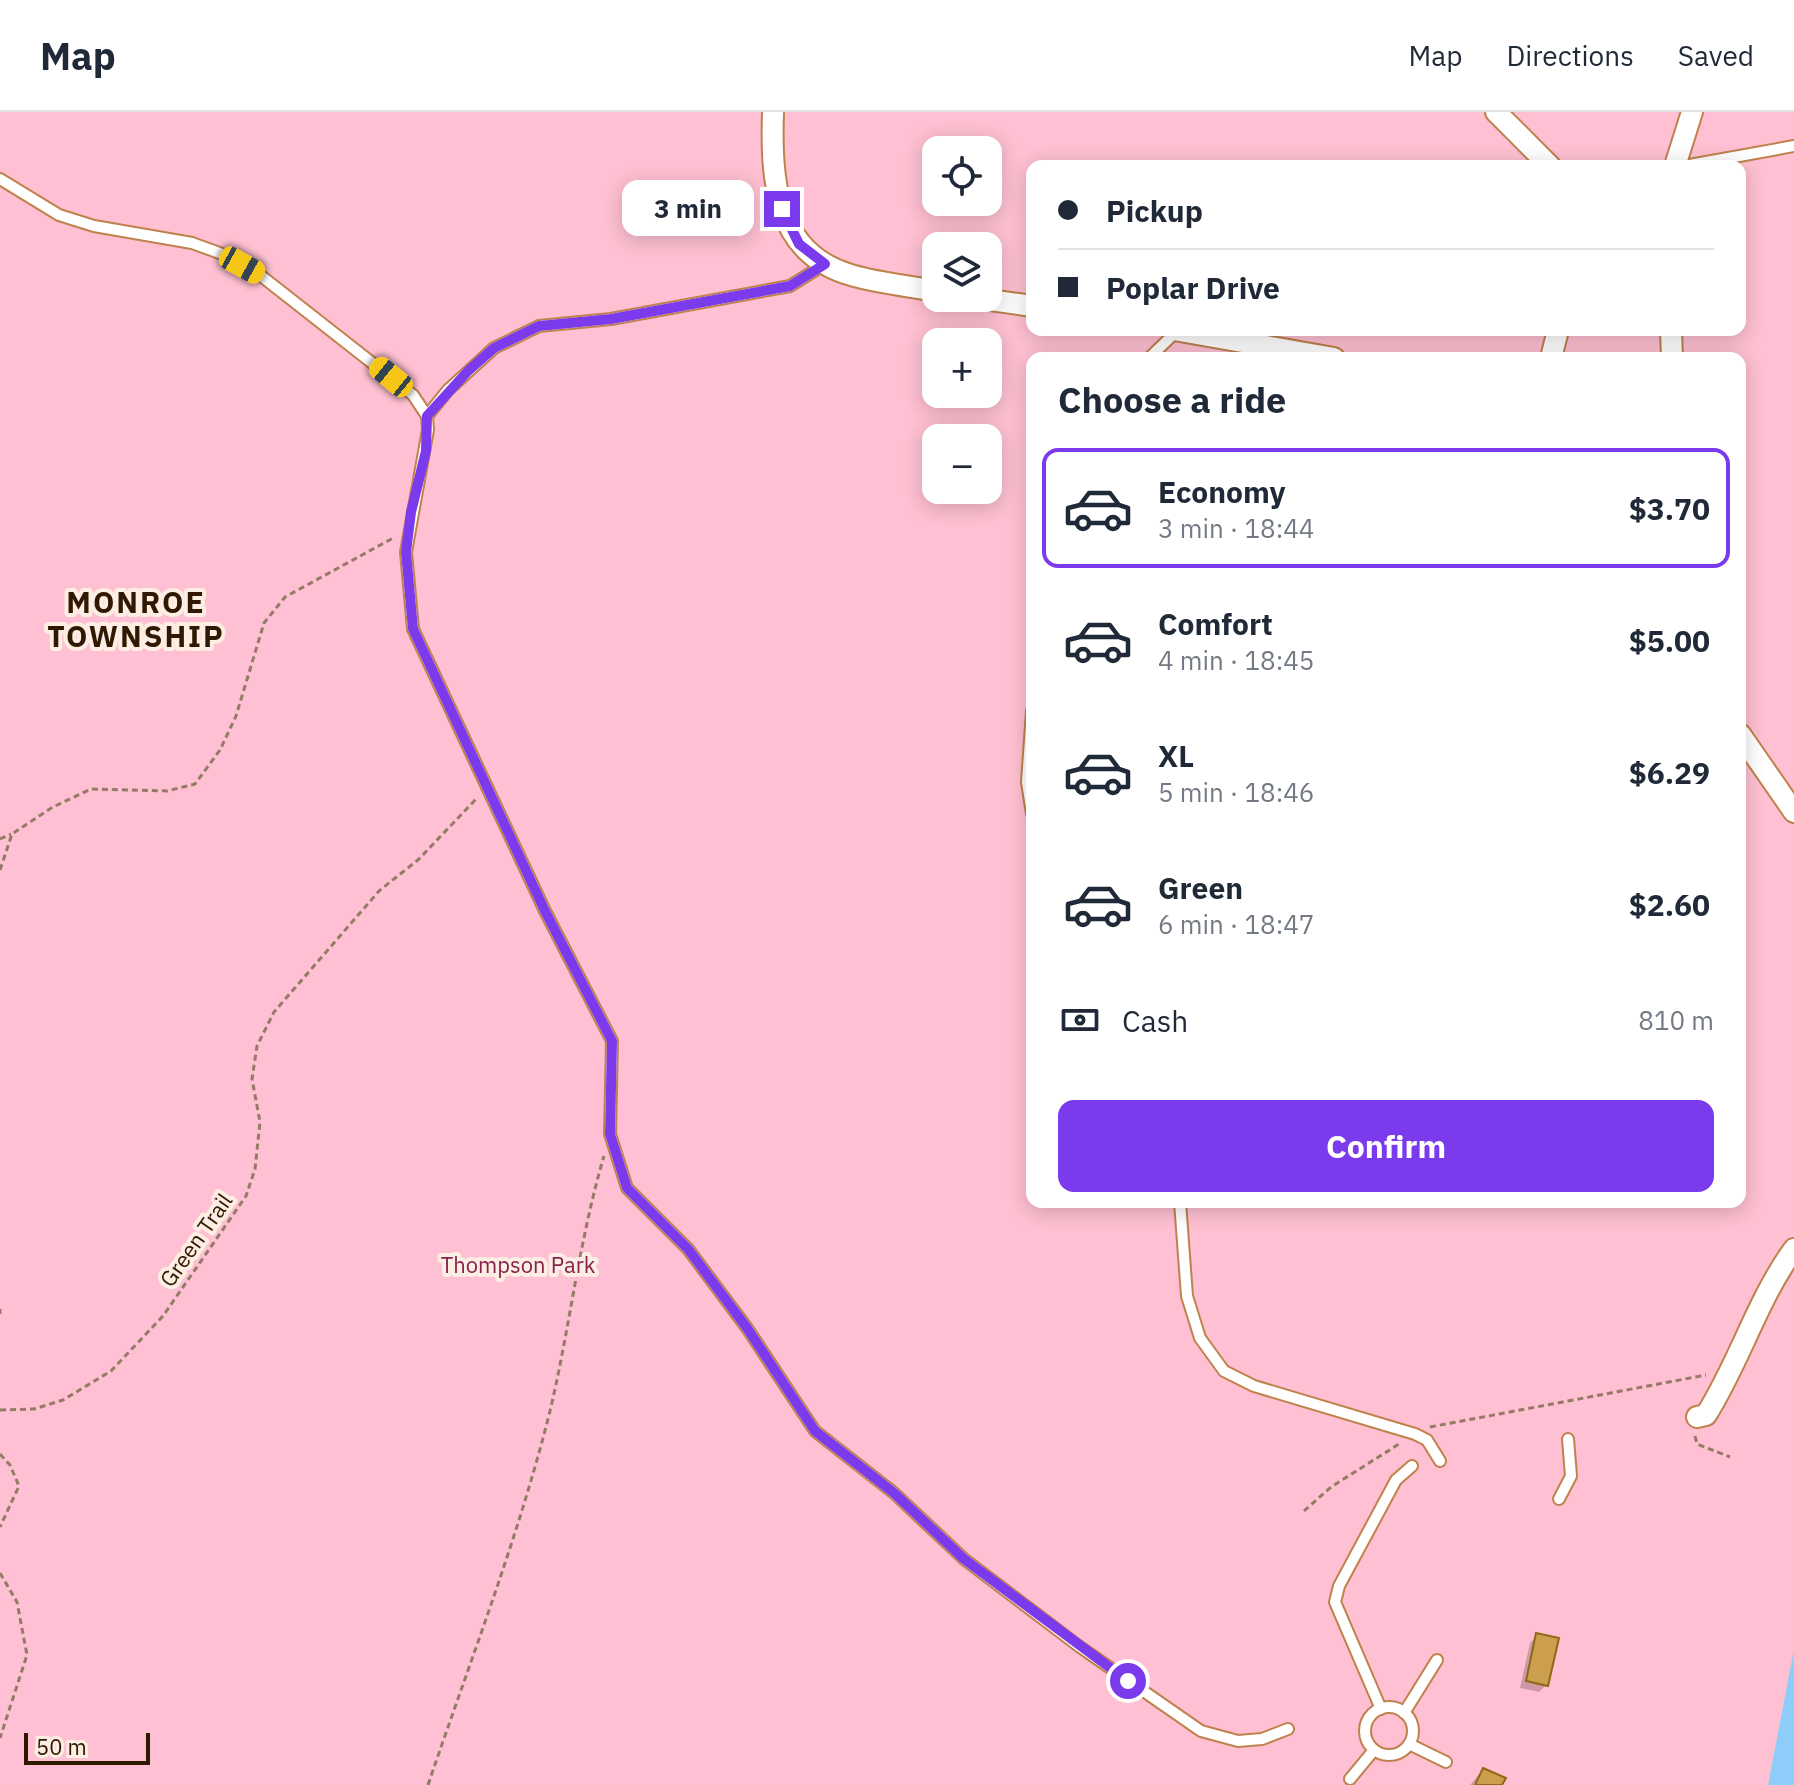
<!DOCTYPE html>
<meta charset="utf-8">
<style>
body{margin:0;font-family:"IBM Plex Sans",sans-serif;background:#f2f2f3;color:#1f2937;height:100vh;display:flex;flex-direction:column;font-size:30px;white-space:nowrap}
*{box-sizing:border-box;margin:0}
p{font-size:26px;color:#747a83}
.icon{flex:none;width:44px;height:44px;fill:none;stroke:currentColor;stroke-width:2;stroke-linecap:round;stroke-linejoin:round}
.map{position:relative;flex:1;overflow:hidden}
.sheet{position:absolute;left:1026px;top:240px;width:720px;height:856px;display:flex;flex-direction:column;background:#fff;border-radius:16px;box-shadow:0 4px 20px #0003}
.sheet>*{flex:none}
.guide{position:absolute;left:1026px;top:48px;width:720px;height:176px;border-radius:16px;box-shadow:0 4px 20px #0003;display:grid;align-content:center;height:176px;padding:0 32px;background:#fff}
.fabs{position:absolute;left:922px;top:24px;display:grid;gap:16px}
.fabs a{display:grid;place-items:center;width:80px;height:80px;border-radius:16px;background:#fff;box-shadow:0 4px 20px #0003;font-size:40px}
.scale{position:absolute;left:24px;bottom:20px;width:126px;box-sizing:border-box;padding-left:8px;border:4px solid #301802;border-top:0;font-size:22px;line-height:28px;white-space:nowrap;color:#301802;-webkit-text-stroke:6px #fceee3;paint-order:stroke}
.end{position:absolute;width:36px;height:36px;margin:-18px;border:10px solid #7c3aed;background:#fff;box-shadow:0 0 0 4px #fff}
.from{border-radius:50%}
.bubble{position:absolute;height:56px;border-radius:16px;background:#fff;box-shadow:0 4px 20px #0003;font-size:26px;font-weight:700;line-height:56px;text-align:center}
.car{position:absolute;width:24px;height:48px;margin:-24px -12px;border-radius:10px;box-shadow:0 0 6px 2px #0007;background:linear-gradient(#f5c518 24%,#345 0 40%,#f5c518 0 76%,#345 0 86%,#f5c518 0)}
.guide b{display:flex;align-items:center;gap:28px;height:76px;font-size:30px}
.guide b+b{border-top:2px solid #e0e1e3}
.guide i{width:20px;height:20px;background:#1f2937}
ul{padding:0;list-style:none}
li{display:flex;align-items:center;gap:24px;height:120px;margin:0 16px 12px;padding:0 16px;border:4px solid transparent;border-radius:16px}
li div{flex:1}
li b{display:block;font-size:30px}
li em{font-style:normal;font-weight:700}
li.active{border-color:#7c3aed}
li>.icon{width:72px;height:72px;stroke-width:1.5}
h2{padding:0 32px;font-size:36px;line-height:96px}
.pay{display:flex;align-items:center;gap:20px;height:88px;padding:0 32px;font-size:30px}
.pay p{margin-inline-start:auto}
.cta{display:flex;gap:16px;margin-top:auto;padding:16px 32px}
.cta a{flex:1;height:92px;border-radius:16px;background:#7c3aed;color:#fff;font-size:32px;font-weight:700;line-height:92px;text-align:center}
header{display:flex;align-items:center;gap:48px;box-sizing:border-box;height:112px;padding:0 40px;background:#fff;border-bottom:2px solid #e0e1e3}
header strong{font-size:38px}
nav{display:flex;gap:44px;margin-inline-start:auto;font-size:28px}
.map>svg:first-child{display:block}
.green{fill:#fec0d2;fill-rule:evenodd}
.water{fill:#8eccf9}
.shadow{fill:#0003}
.building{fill:#cc9f4f;stroke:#8f6817;stroke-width:2}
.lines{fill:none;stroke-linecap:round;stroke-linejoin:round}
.lane-casing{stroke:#c0814c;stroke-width:14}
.street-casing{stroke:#c0814c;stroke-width:24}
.path{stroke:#957b65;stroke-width:3;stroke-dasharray:6 4;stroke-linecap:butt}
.lane{stroke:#fff;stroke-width:10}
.street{stroke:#fff;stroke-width:20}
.route{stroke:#7c3aed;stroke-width:10}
.labels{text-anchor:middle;stroke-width:8;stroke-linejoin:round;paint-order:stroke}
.street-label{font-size:22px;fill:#301802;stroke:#fceee3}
.park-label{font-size:22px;fill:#88214c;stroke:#fceee3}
.district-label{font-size:30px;font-weight:bold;letter-spacing:2px;fill:#301802;stroke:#fceee3}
</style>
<header>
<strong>Map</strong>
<nav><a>Map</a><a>Directions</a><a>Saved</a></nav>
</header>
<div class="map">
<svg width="1794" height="1673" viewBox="0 0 1794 1673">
<rect width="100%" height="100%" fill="#f9ddc8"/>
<path class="green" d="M0 0H1794V1537L1768 1673H0ZM936 38H988V90H936ZM1032 54H1740V218H1032ZM936 134H988V186H936ZM936 230H988V282H936ZM1032 246H1740V1090H1032ZM936 326H988V378H936Z"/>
<path class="water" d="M1794 1537V1673H1768Z"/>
<g class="shadow">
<path d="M1537 1524 1546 1573 1539 1580 1520 1576 1530 1531Z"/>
<path d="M1483 1658 1500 1673H1470Z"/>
</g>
<g class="building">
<path d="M1536 1521 1559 1526 1548 1574 1526 1569Z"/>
<path d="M1483 1656 1506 1666 1502 1673H1475Z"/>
</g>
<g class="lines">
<g class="lane-casing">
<g id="lane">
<path d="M1684 54 1794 34"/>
<path d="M0 67 59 103 94 114 192 131 225 143 260 163 413 283 427 304 428 318 406 440 413 517 545 799 612 929 610 1022 627 1076 688 1137 747 1216 815 1319 894 1381 964 1447 1080 1535 1201 1619 1238 1629 1262 1627 1288 1617"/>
<path d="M1149 246 1177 219"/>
<path d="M427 304 448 278 494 236 539 214 611 207 790 174 825 152"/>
<path d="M1032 599 1027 670 1032 702"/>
<path d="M1180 1090 1187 1184 1200 1226 1224 1259 1254 1274 1415 1322 1427 1328 1440 1349"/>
<path d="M1559 1387 1571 1364 1568 1327"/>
<circle cx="1389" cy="1619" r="24"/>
<path d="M1381 1597 1335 1490 1339 1474 1396 1368 1412 1354"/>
<path d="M1404 1601 1437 1548"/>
<path d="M1409 1632 1446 1650"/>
<path d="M1350 1667 1374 1638"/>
</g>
</g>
<g class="street-casing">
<g id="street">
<path d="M773 0C771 66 774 141 851 163 878 171 908 174 936 179"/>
<path d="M1496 0 1550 54"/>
<path d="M1675 54 1692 0"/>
<path d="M976 186 1032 194"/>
<path d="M1174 218 1334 246"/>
<path d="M1671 218 1672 246"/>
<path d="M1551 246 1558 218"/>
<path d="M1740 622 1794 700"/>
<path d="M1697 1305 1706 1303C1740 1249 1757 1188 1794 1137"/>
</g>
</g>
<g class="path">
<path d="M0 727 11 722"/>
<path d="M0 758 12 722 53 695 91 677 167 679 195 672 220 638 236 604 264 511 285 485 395 425"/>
<path d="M0 1197V1202"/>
<path d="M0 1298 34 1297 63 1288 111 1259 163 1204 246 1084 255 1057 260 1010 252 967 257 934 274 900 379 779 419 747 477 686"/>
<path d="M1430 1315 1706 1263"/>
<path d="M1695 1324 1697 1332 1730 1345"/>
<path d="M0 1342 10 1353 19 1374 0 1415"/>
<path d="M1304 1399 1331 1375 1399 1332"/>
<path d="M0 1461 17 1490 27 1543 0 1626"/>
<path d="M428 1673C470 1549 518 1427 550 1299 570 1215 579 1128 604 1044"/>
</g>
<use href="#lane" class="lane"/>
<use href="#street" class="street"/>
</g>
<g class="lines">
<path class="route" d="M782 97 799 132 825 152 790 174 611 207 539 214 494 236 468 259 427 304 426 339 411 400 406 440 413 517 545 799 612 929 610 1022 627 1076 688 1137 747 1216 815 1319 894 1381 964 1447 1128 1569"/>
</g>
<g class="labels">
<g class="street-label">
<text transform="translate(196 1128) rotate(-55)" y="8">Green Trail</text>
</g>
<g class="park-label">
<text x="518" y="1161">Thompson Park</text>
</g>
<g class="district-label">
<text x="136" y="501">MONROE<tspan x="136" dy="34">TOWNSHIP</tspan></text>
</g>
</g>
</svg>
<div class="fabs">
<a><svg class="icon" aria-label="locate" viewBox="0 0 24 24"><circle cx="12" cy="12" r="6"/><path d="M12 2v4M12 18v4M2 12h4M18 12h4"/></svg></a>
<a><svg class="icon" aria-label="layers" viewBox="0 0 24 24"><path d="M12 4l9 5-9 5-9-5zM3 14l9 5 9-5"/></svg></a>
<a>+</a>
<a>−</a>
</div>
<div class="scale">50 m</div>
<i class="end from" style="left:1128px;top:1569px"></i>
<i class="end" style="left:782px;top:97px"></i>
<div class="bubble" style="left:622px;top:68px;width:132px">3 min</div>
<i class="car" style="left:242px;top:153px;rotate:119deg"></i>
<i class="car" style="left:391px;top:265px;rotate:309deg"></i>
<div class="guide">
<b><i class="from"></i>Pickup</b>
<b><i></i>Poplar Drive</b>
</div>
<section class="sheet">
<h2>Choose a ride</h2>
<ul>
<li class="active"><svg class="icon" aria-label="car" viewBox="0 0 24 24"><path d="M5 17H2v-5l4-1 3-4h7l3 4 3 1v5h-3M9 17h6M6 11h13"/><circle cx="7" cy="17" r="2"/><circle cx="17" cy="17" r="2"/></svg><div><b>Economy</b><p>3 min · 18:44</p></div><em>$3.70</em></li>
<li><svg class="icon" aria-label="car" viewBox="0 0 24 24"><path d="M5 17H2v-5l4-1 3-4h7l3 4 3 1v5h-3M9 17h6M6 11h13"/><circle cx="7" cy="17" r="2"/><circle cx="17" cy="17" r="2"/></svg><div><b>Comfort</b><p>4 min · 18:45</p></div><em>$5.00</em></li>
<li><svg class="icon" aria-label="car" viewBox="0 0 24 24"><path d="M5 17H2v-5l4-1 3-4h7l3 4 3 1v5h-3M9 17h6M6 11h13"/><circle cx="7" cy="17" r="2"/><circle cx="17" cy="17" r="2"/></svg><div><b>XL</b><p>5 min · 18:46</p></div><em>$6.29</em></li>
<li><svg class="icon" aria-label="car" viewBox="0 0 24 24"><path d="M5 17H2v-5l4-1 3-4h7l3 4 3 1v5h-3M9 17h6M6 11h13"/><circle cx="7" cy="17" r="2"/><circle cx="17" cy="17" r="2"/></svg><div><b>Green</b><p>6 min · 18:47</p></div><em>$2.60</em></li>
</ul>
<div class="pay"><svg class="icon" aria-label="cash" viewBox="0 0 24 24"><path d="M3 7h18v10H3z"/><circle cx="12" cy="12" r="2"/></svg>Cash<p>810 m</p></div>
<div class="cta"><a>Confirm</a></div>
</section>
</div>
